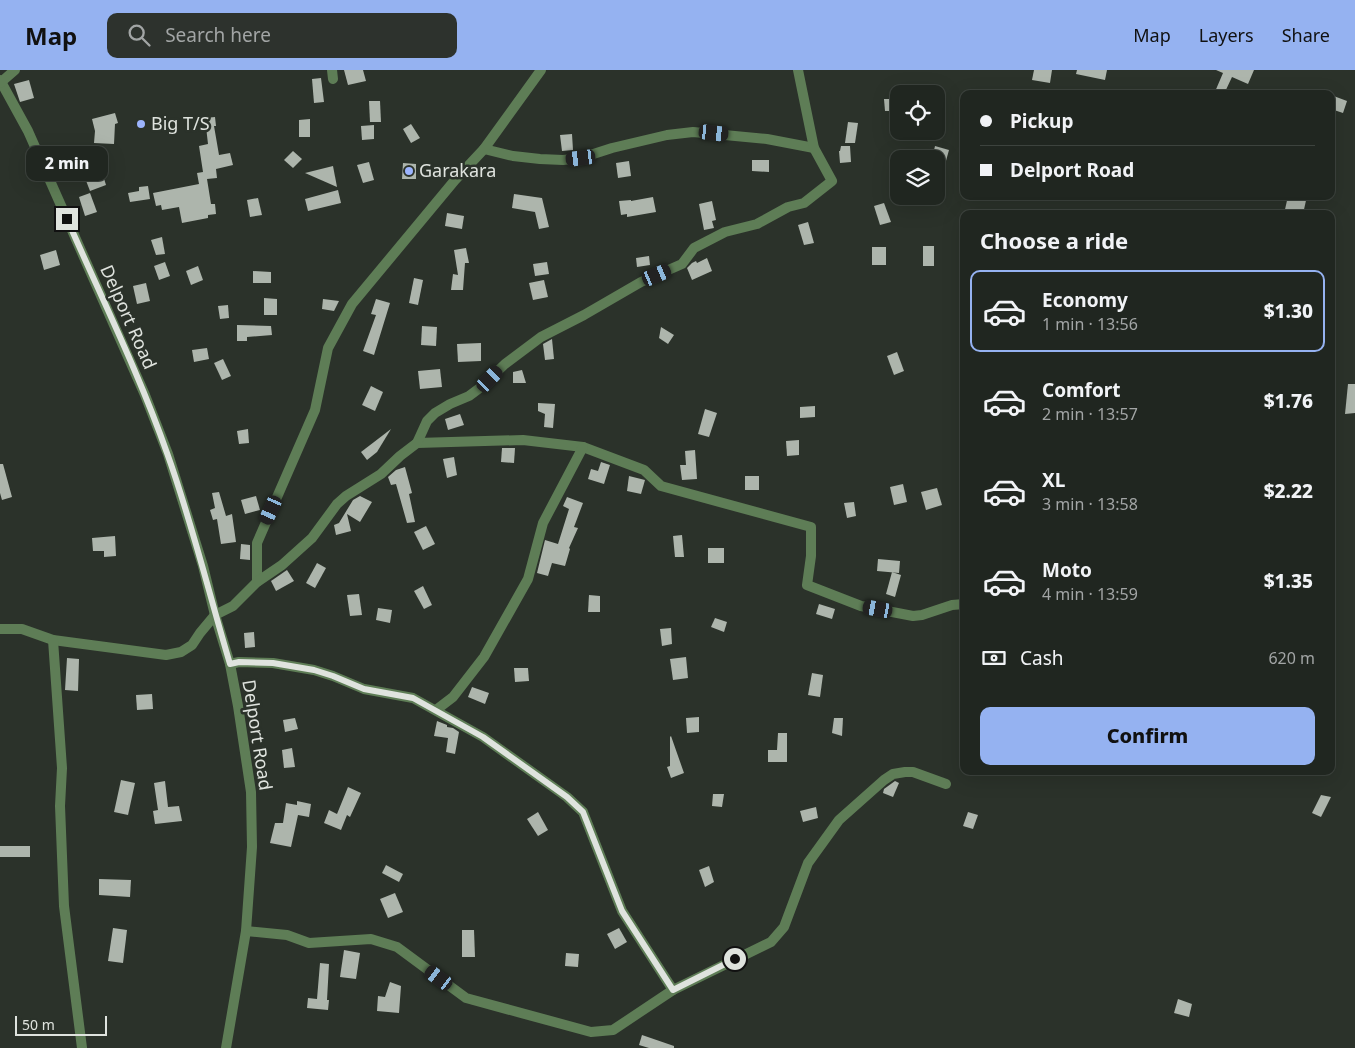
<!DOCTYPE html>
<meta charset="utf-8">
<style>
body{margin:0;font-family:"Noto Sans",sans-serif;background:#2d322d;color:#f1f3f6;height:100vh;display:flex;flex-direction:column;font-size:19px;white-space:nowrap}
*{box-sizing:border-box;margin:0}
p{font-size:16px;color:#a2a5a5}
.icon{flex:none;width:28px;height:28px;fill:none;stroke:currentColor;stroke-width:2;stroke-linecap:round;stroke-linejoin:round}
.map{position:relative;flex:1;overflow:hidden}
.details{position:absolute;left:960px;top:140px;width:375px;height:565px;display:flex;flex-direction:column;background:#202620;border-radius:10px;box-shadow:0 5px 20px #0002,0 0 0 1px #3d433e}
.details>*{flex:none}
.top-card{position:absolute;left:960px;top:20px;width:375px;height:110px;border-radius:10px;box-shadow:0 5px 20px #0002,0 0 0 1px #3d433e;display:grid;align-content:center;height:110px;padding:0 20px;background:#202620}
.controls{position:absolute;left:890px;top:15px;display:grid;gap:10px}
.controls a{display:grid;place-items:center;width:55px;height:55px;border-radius:10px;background:#202620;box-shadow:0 5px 20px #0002,0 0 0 1px #3d433e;font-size:25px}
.scale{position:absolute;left:15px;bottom:12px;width:92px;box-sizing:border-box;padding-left:5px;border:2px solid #dfe3de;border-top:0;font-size:14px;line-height:18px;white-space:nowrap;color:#dfe3de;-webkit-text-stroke:4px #2b322a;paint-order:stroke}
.end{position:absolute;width:22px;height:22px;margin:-11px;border:6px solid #dfe3de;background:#111;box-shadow:0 0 0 2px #111}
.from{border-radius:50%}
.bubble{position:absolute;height:35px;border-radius:10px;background:#202620;box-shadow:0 5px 20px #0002,0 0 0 1px #3d433e;font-size:16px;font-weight:800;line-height:35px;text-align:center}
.car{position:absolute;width:15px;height:30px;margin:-15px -8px;border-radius:6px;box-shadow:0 0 4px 1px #0007;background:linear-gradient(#222 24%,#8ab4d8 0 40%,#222 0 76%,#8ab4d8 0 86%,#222 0)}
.top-card b{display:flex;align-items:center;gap:18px;height:48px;font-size:19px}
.top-card b+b{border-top:1px solid #3d433e}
.top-card i{width:12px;height:12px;background:#f1f3f6}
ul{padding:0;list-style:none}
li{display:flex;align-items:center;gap:15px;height:82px;margin:0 10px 8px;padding:0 10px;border:2px solid transparent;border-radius:10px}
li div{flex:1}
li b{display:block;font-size:19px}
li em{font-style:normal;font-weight:800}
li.current{border-color:#95b2f1}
li>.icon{width:45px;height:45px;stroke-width:1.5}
h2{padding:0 20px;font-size:22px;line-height:60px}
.pay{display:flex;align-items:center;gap:12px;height:55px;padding:0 20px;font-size:19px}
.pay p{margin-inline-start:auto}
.primary-button{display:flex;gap:10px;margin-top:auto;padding:10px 20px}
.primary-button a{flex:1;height:58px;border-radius:10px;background:#95b2f1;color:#111;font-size:20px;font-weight:800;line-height:58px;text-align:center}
header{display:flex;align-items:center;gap:30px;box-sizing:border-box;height:70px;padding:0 25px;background:#95b2f1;color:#111}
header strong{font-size:24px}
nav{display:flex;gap:28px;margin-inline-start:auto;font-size:18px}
.search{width:350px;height:45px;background:#2d322d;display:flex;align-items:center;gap:12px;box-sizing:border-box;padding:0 18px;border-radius:10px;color:#a2a5a5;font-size:19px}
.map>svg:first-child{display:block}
.building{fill:#adb5ac}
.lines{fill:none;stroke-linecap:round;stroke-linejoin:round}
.minor{stroke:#5e7d56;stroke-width:10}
.tertiary{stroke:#5e7d56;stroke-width:10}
.route{stroke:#dfe3de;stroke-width:6}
.poi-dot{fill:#9cb4fd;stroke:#2b322a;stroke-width:2}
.labels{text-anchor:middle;stroke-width:5;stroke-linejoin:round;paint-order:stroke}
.poi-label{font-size:18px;fill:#dfe3de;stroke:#2b322a;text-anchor:start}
.street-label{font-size:18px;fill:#dfe3de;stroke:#2b322a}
</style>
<header>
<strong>Map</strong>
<div class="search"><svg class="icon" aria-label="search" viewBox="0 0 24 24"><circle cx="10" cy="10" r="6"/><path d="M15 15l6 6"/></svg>Search here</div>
<nav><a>Map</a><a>Layers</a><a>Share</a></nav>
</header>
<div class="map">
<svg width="1355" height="978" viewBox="0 0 1355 978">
<rect width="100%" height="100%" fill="#2b322a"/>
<g class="building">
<path d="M344 0H363L366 11 348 15Z"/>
<path d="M1034 0H1052L1050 13 1032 10Z"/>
<path d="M1077 0H1107L1105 10 1076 4Z"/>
<path d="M1216 0H1254L1248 14 1232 7 1224 24H1214L1223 3Z"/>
<path d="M321 8 324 32 314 33 312 9Z"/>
<path d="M29 10 34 28 20 32 14 14Z"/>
<path d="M1331 25 1347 31 1343 43 1331 39Z"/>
<path d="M884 29H899V41H885Z"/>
<path d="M369 31H380L381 52H370Z"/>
<path d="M115 43 118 53 115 54 114 74 94 73 95 61 92 49Z"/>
<path d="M215 47 216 56H214L219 85 230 83 233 95 216 99 217 108 207 109 211 134H215L216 144 208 145V148L182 153 179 137 162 140 161 135 156 136 153 123 199 114 197 103 203 102 199 76 208 74 205 48Z"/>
<path d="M310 49V67H299V50Z"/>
<path d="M848 52 858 53 855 73H845Z"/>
<path d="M411 54 420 68 411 73 403 59Z"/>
<path d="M374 55V69L362 70 361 56Z"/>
<path d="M572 64 573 80 562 81 560 65Z"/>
<path d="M841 76H850L851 92 840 93 839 81H840Z"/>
<path d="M935 76 949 80 944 98 936 95V89H932Z"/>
<path d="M82 80 83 101 71 102 70 81Z"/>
<path d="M293 81 302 89 293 98 284 90Z"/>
<path d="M752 90H769V102L752 101Z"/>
<path d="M629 91 631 106 618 108 616 93Z"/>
<path d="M369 92 374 110 363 113 357 95Z"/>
<path d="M403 93 416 94V109H402Z"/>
<path d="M333 96 337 117 305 103Z"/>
<path d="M102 102 106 115 90 121 85 108Z"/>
<path d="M148 116 150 129 130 132 128 123 139 121V117Z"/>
<path d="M338 120 341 133 308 141 305 129Z"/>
<path d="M90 123 97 142 85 146 79 127Z"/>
<path d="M514 124 542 128 549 157 539 159 535 142 512 138Z"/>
<path d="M1288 126H1307L1303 144H1284Z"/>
<path d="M653 127 656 142 627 147V144L621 145 619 131 631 130V131Z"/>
<path d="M258 128 262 145 250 147 247 130Z"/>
<path d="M712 131 716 150 712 151 714 158 704 160 699 134Z"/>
<path d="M884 133 891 152 880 155 874 136Z"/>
<path d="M447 143 464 146 462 159 445 156Z"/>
<path d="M808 152 814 173 804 175 798 155Z"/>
<path d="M162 167 165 184 156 185 151 170Z"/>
<rect x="923" y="176" width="11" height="20"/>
<rect x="872" y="177" width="14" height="18"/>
<path d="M466 178 469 193H465L463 220H451L453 204 458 205 454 180Z"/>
<path d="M56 180 60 195 44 200 40 185Z"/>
<path d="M649 186 650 195 637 197 636 188Z"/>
<path d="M707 188 712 201 692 210 687 198 692 193 696 191 697 193Z"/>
<path d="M165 192 170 206 159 210 154 196Z"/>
<path d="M547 192 549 204 535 206 533 194Z"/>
<path d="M198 196 203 210 191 215 186 201Z"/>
<path d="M253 201 271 202V213H253Z"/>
<path d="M414 208 423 210 418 235 409 233Z"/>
<path d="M544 210 548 227 533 230 529 213Z"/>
<path d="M146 213 150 231 137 234 133 216Z"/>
<path d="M264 228 277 229V245H264Z"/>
<path d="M323 229 339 231 334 241 322 239Z"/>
<path d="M376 229 390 233 374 285 363 281 376 245 371 244Z"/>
<path d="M228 235 229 248 220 249 218 236Z"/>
<path d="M237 255 271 256 272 265 247 267V271H237Z"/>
<path d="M422 256 437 257 436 276 421 275Z"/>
<path d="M661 257 674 265 668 274 659 268Z"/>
<path d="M552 269 554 289 545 290 543 274Z"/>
<path d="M481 273V291L458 292 457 274Z"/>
<path d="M207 278 209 289 194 292 192 280Z"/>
<path d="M897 282 904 301 894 305 887 286Z"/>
<path d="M223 289 231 306 222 310 214 293Z"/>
<path d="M440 299 442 317 420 319 418 301Z"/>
<path d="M522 300 526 313H513V302Z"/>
<path d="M1348 314H1355V343L1345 344Z"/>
<path d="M371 316 383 322 375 341 362 335Z"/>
<path d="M538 333 555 334 553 358 544 357 545 344 538 341Z"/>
<path d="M815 336V347L800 348V337Z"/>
<path d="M705 339 717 343 709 367 698 364Z"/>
<path d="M460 344 464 355 448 360 445 349Z"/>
<path d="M248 359 249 373 239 374 237 361Z"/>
<path d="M391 359 377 382 367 390 361 382Z"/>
<path d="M799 370V385L787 386 786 371Z"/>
<path d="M502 378H515L514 393 501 392Z"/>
<path d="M695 380 697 409 682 410 680 395H686L685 381Z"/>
<path d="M454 387 457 405 447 408 443 389Z"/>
<path d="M601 392 610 395 604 414 588 409 591 399 598 401Z"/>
<path d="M0 394H3L12 427 2 430 0 423Z"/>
<path d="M405 397 412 423 409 424 415 452 407 453 396 414 391 415 388 407 396 400Z"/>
<path d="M629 406 645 410 641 424 627 421Z"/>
<rect x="745" y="406" width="14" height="14"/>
<path d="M903 414 907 432 894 435 890 417Z"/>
<path d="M937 418 942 435 926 440 921 422Z"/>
<path d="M219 422 226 446 232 444 236 472 221 474 217 449 213 450 210 440 215 438 212 423Z"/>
<path d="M256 426 260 440 245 444 241 430Z"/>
<path d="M360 426 372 432 360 452 347 444 351 461 336 465 334 455 339 453 353 430Z"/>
<path d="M567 427 583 433 574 457 578 458 569 478 570 479 565 496 552 493 548 506 537 503 545 470 558 474 569 439 563 436Z"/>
<path d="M854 432 856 446 847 448 844 433Z"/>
<path d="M426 456 435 474 423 480 414 462Z"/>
<path d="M682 465 684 487H675L673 466Z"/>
<path d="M115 466 116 486 104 487V481H93L92 468Z"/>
<path d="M241 474 250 475V490L240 489Z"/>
<rect x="708" y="478" width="16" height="15"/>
<path d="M878 489 900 491 899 503 877 501Z"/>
<path d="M317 493 326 498 315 518 306 513Z"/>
<path d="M287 500 294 511 276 521 271 511Z"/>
<path d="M892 502 901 505 895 527 886 524Z"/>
<path d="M423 516 432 535 424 539 414 521Z"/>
<path d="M359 524 362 545 350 546 347 525Z"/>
<path d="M589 525 600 526V542H588Z"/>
<path d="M819 534 835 539 832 549 816 544Z"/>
<path d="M378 538 392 540 390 553 376 550Z"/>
<path d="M715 548 727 552 724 562 711 557Z"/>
<path d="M671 558 672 574 662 576 660 559Z"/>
<path d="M254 562 255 577 245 578 244 563Z"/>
<path d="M686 587 688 608 673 610 670 589Z"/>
<path d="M67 588 79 589 78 621 65 620Z"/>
<path d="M514 598H528L529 611 515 612Z"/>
<path d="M812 603 823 605 820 627 808 625Z"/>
<path d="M472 617 489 623 485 634 468 627Z"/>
<path d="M152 624 153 639 137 640 136 625Z"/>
<path d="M699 647V662L687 663 686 648Z"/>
<path d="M295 648 298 659 285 662 283 650Z"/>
<path d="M834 648H843L842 666 832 663Z"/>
<path d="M437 651 447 655V657L453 658 459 662 455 684 446 682 448 668 434 666Z"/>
<path d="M778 663H787V692H768V680H777Z"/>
<path d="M671 666 684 703 671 708 667 697 670 696V667Z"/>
<path d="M292 678 295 697 284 698 282 680Z"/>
<path d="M121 710 135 713 128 745 114 742Z"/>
<path d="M165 711 168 737 179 736 182 751 155 754 153 741 158 740 154 713Z"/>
<path d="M895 711 899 713 893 727 883 723 884 719Z"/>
<path d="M348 717 361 723 350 747 347 745 341 760 324 753 329 740 337 744Z"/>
<path d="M713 724H724L722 737 712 736Z"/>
<path d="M1321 725 1331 727 1321 747 1312 743Z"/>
<path d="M297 731 311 734 309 747 298 745 291 777 270 773 275 753H283L286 733 297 735Z"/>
<path d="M816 737 818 748 803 752 800 741Z"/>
<path d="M538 742 548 760 538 766 527 749Z"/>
<path d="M968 742 978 745 973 759 963 756Z"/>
<rect x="0" y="776" width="30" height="11"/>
<path d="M386 795 403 804 399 812 382 803Z"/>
<path d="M709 796 714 812 705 817 699 800Z"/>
<path d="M99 809 131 810 130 827 99 825Z"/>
<path d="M395 823 403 842 388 848 380 829Z"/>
<path d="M113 858 127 860 123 893 108 891Z"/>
<path d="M619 858 627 872 615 879 607 864Z"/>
<path d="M462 860H474L475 887H462Z"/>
<path d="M344 880 360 883 356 909 340 907Z"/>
<path d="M566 883 579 884 578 897 565 896Z"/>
<path d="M320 893 329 894 327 930H329L328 940 307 938 308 928 317 929Z"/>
<path d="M390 912 401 916 399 943 377 941 378 926 385 927Z"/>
<path d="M1178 929 1192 934 1189 947 1174 943Z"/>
<path d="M642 965 674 976V978H649L639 975Z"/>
</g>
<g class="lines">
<g class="minor">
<path d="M332 0 333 9"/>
<path d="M484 79 513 86 540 89 563 90 581 88 612 78 667 65 693 62 767 69 814 78"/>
<path d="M417 373 523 370 583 377 644 400 661 416 811 457V486L807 515 861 536 913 546 922 545 952 535 964 534"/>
<path d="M257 512V473L315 340 328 278 352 234 455 110 484 79 541 0"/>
<path d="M0 559H22L53 570 166 585 181 582 192 575 200 563 215 545 233 536 257 512 282 495 312 468 337 434 346 426 381 404 400 386 417 373 427 351 435 343 450 334 469 326 481 317 505 294 541 267 584 245 641 212 682 194 694 178 725 162 757 154 788 137 804 133 832 111 814 78 798 0"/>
<path d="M53 570 62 698 60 736 64 836 82 978"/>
<path d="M230 594 239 592 273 593 314 600 333 606 364 619 413 628 483 667 567 727 583 742 622 841 673 920"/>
<path d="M436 640 453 627 484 587 528 509 543 453 583 377"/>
<path d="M246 861 287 865 309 873 371 869 397 877 466 928 591 962 613 960 673 920 771 872 784 857 808 793 839 750 884 710 893 704 905 702H913L946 714"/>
</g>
<g class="tertiary">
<path d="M0 10 28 61 145 325 168 384 203 496 215 545 230 594 238 636 251 722 252 777 246 861 226 978"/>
<path d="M0 13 15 0"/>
</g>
</g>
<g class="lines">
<path class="route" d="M67 149C101 227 139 303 167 383 192 452 209 524 230 594L239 592 273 593 314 600 333 606 364 619 413 628 483 667 567 727 583 742 622 841 673 920 735 889"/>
</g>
<g class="poi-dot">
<circle cx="141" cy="54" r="5"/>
<circle cx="409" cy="101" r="5"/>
</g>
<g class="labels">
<g class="poi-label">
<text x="151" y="60">Big T/S</text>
<text x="419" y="107">Garakara</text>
</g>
<g class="street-label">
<text transform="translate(128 247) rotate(66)" y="6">Delport Road</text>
<text transform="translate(257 665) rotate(81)" y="6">Delport Road</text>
</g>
</g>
</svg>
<div class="controls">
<a><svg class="icon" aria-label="locate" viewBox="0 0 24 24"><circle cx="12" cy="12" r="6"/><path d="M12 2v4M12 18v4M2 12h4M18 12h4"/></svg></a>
<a><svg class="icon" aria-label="layers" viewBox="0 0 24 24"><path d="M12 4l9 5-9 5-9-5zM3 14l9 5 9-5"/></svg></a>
</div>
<div class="scale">50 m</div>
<i class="end from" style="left:735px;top:889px"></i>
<i class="end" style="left:67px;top:149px"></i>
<div class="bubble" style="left:26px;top:76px;width:82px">2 min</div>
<i class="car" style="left:714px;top:63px;rotate:96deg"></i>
<i class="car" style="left:581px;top:88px;rotate:263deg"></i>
<i class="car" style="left:657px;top:205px;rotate:67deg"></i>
<i class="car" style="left:490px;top:309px;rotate:44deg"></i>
<i class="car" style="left:271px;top:440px;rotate:204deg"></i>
<i class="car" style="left:878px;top:539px;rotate:280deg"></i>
<i class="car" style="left:439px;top:908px;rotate:306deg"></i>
<div class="top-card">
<b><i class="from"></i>Pickup</b>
<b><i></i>Delport Road</b>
</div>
<section class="details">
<h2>Choose a ride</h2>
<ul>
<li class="current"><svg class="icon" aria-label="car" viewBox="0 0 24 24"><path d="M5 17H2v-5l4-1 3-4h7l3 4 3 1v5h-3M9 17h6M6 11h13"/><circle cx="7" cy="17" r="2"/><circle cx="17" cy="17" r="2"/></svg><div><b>Economy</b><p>1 min · 13:56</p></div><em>$1.30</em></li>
<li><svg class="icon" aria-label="car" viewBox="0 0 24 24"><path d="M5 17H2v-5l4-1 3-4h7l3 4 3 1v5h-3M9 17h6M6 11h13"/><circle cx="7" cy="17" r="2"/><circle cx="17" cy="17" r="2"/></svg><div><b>Comfort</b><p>2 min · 13:57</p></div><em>$1.76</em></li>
<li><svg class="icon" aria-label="car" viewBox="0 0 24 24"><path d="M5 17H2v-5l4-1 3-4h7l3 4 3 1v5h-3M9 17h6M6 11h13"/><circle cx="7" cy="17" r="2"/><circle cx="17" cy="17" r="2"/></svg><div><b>XL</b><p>3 min · 13:58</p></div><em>$2.22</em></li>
<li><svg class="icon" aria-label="car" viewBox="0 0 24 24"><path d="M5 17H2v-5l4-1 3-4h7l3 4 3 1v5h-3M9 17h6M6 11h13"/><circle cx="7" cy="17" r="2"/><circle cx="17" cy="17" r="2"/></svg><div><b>Moto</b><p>4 min · 13:59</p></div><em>$1.35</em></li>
</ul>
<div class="pay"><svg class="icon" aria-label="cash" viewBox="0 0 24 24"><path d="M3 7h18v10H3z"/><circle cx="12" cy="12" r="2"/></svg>Cash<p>620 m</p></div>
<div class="primary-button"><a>Confirm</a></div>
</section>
</div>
